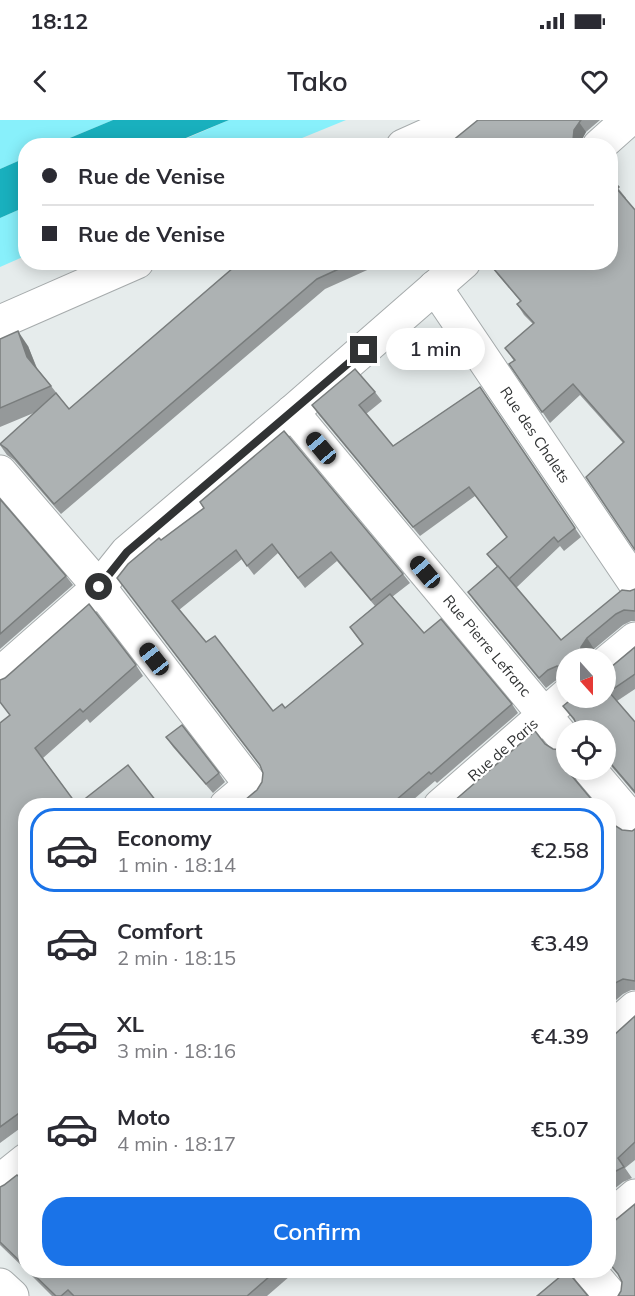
<!DOCTYPE html>
<meta charset="utf-8">
<style>
body{margin:0;font-family:Mulish,sans-serif;background:#f7f7f7;color:#2b2b33;height:100vh;display:flex;flex-direction:column;font-size:22px;white-space:nowrap}
*{box-sizing:border-box;margin:0}
p{font-size:20px;color:#7c7c81}
.icon{flex:none;width:33px;height:33px;fill:none;stroke:currentColor;stroke-width:2;stroke-linecap:round;stroke-linejoin:round}
.map{position:relative;flex:1;overflow:hidden}
.panel{position:absolute;left:18px;top:678px;width:598px;height:480px;display:flex;flex-direction:column;background:#fff;border-radius:24px;box-shadow:0 3px 15px #0003}
.panel>*{flex:none}
.banner{position:absolute;left:18px;top:18px;width:600px;height:132px;border-radius:24px;box-shadow:0 3px 15px #0003;display:grid;align-content:center;height:132px;padding:0 24px;background:#fff}
.needle{width:39px;rotate:159deg}
.fabs{position:absolute;left:556px;top:528px;display:grid;gap:12px}
.fabs a{display:grid;place-items:center;width:60px;height:60px;border-radius:50%;background:#fff;box-shadow:0 3px 15px #0003;font-size:30px}
.end{position:absolute;width:27px;height:27px;margin:-14px;border:8px solid #313334;background:#fff;box-shadow:0 0 0 3px #fff}
.from{border-radius:50%}
.bubble{position:absolute;height:42px;border-radius:21px;background:#fff;box-shadow:0 3px 15px #0003;font-size:20px;font-weight:600;line-height:42px;text-align:center}
.car{position:absolute;width:18px;height:36px;margin:-18px -9px;border-radius:8px;box-shadow:0 0 4px 2px #0007;background:linear-gradient(#222 24%,#8ab4d8 0 40%,#222 0 76%,#8ab4d8 0 86%,#222 0)}
.banner b{display:flex;align-items:center;gap:21px;height:57px;font-size:22px}
.banner b+b{border-top:2px solid #e1e1e2}
.banner i{width:15px;height:15px;background:#2b2b33}
ul{padding:10px 0 0;list-style:none}
li{display:flex;align-items:center;gap:18px;height:84px;margin:0 12px 9px;padding:0 12px;border:3px solid transparent;border-radius:24px}
li div{flex:1}
li b{display:block;font-size:22px}
li em{font-style:normal;font-weight:600}
li.current{border-color:#1a73e8}
li>.icon{width:54px;height:54px;stroke-width:1.5}
.action{display:flex;gap:12px;margin-top:auto;padding:12px 24px}
.action a{flex:1;height:69px;border-radius:24px;background:#1a73e8;color:#fff;font-size:24px;font-weight:600;line-height:69px;text-align:center}
.status{display:flex;justify-content:space-between;align-items:center;height:42px;padding:0 30px;background:#fff;direction:ltr}
.status svg{height:16px;fill:currentColor}
header{display:flex;justify-content:space-between;align-items:center;height:78px;padding:0 24px;background:#fff;font-size:27px;font-weight:600}
.map>svg:first-child{display:block}
.green{fill:#88f0fb}
.water{fill:#19b0be}
.lines{fill:none;stroke-linecap:round;stroke-linejoin:round}
.minor-casing{stroke:#a6abac;stroke-width:35}
.minor{stroke:#fff;stroke-width:33}
.wall{fill:#95999a;fill-rule:evenodd}
.shaded-wall{fill:#797d7d}
.building{fill:#adb2b3;stroke:#797d7d;stroke-width:1.5}
.route{stroke:#313334;stroke-width:8}
.labels{text-anchor:middle;stroke-width:4.5;stroke-linejoin:round;paint-order:stroke}
.street-label{font-size:15px;fill:#313334;stroke:#fff}
</style>
<div class="status"><b>18:12</b><svg viewBox="0 0 49 12"><path d="M0 12V9h3v3zM5 12V6h3v6zM10 12V3h3v9zM15 12V0h3v12zM26 1h20v11H26zM47 4h2v5h-2z"/></svg></div>
<header><svg class="icon" aria-label="back" viewBox="0 0 24 24"><path d="M15 5l-7 7 7 7"/></svg>Tako<svg class="icon" aria-label="heart" viewBox="0 0 24 24"><path d="M12 20l-8-8c-3-5 5-10 8-4 3-6 11-1 8 4z"/></svg></header>
<div class="map">
<svg width="635" height="1176" viewBox="0 0 635 1176">
<rect width="100%" height="100%" fill="#e6ecec"/>
<g class="green">
<path d="M0 0H113L53 25 26 26 25 38 0 49Z"/>
<path d="M229 0H346L285 25 169 26Z"/>
<path d="M25 87V136L0 147V98Z"/>
</g>
<g class="water">
<path d="M113 0H229L169 25H53Z"/>
<path d="M25 38V87L0 98V49Z"/>
</g>
<g class="lines">
<g class="minor-casing">
<g id="minor">
<path d="M403 26 461 0"/>
<path d="M599 26 628 0"/>
<path d="M435 167 635 463"/>
<path d="M0 202 137 142"/>
<path d="M292 292 567 622"/>
<path d="M0 352 99 467 251 665 226 686"/>
<path d="M606 543 635 519"/>
<path d="M0 554 99 467 127 432 292 292 464 142"/>
<path d="M590 650 635 703"/>
<path d="M440 686 567 575"/>
<path d="M609 911 635 888"/>
<path d="M0 1061 26 1040"/>
<path d="M609 1098 635 1076"/>
<path d="M589 1150 611 1176"/>
<path d="M0 1165 12 1176"/>
</g>
</g>
<use href="#minor" class="minor"/>
</g>
<g class="wall">
<path d="M478 0H600L586 12 581 21Z"/>
<path d="M610 58 626 78 635 430 623 323 580 275 550 303 509 244 514 241 505 228 533 204 524 195 517 184 520 181 487 142H610Z"/>
<path d="M240 142H385L325 169 61 394 14 340 7 335 0 325 36 292 0 307V219L28 226 37 248 69 289Z"/>
<path d="M480 267 581 417 564 431 560 426 516 468 561 520 630 471 635 469V501H631L623 505 594 529 588 538H567V557H564L555 561 546 568 475 482 468 472 497 447 487 434 507 417 475 376 420 416 319 295 312 285 375 272 382 281 366 294 393 326Z"/>
<path d="M0 379 66 456 73 465 0 529Z"/>
<path d="M204 388 403 454 410 463 392 477 424 513 512 584 518 593 437 663 435 661 406 686H238L257 670 262 662 263 653 260 646 117 458 161 420ZM278 433 305 468 337 441 375 486 350 507 362 524 285 588 273 591 206 522 179 490 242 439 254 455Z"/>
<path d="M635 527V569L617 581 635 602V674L606 640V610L578 608 576 603 563 586Z"/>
<path d="M136 545 143 556 90 603 87 599 43 638 77 685 160 686H26V1004L0 1023V603Z"/>
<path d="M166 617 219 653 225 662 213 673 173 627Z"/>
<path d="M609 699 614 705 622 710 632 711 635 709V870H631L623 874 609 886Z"/>
<path d="M635 896V1040L625 1048 632 1058 623 1062 609 1073V917L614 915Z"/>
<path d="M26 1063V1150L0 1125V1067Z"/>
<path d="M26 1150H297L267 1176H52Z"/>
</g>
<g class="shaded-wall">
<path d="M579 2 586 12 581 21V26H577L573 20 574 10Z"/>
<path d="M18 211 28 226 38 252 27 237Z"/>
<path d="M587 518 594 529 588 538H582L580 535 581 527Z"/>
<path d="M567 630V649L564 642 565 634Z"/>
<path d="M567 650H572V653L575 662Z"/>
</g>
<g class="building">
<path d="M478 0H581L574 10 573 20 577 26H446Z"/>
<path d="M610 58 619 67 617 69 635 90V430L586 357 624 322 573 264 542 292 509 244 515 240 505 228 534 203 517 184 521 181 488 142H610Z"/>
<path d="M240 142H354L317 159 54 384 7 329 0 324 56 273 69 289Z"/>
<path d="M18 211 27 237 51 266 0 288V219Z"/>
<path d="M355 249 375 272 359 285 393 326 480 267 575 408 558 422 554 417 509 459 487 434 507 417 469 367 413 407 312 285Z"/>
<path d="M284 311 403 454 371 480 331 432 298 458 272 424 247 446 236 430 172 481 206 522 215 516 273 591 282 584 285 588 363 524 350 507 390 474 424 513 441 499 512 584 431 654 429 652 389 686H238L257 670 262 662 263 653 260 645 117 458 128 444 159 418 161 420 204 388 200 382Z"/>
<path d="M0 379 66 456 0 514Z"/>
<path d="M498 446 561 520 622 470 630 471 635 469V491L624 490 616 494 587 518 581 527 580 535 582 538H567V548L557 546 548 550 539 558 468 472Z"/>
<path d="M89 484 136 545 83 592 80 589 35 628 77 685 128 645 160 686H26V988L0 1007V603L10 595 0 582V560L5 558Z"/>
<path d="M635 527V554L609 572 635 602V672L606 638V610H578V608L574 599 563 586 573 578H606V549L611 547Z"/>
<path d="M182 605 219 653 206 664 166 617Z"/>
<path d="M535 611 545 624 553 629 562 630 567 628V630L565 634 564 642 567 650 597 686H458L454 681Z"/>
<path d="M609 699 614 705 622 710 632 711 635 709V861L623 859 615 863 609 869Z"/>
<path d="M635 896V1022L618 1038 624 1047 616 1051 609 1057V917L614 915Z"/>
<path d="M17 1055 26 1063V1147L0 1122V1067L4 1065Z"/>
<path d="M635 1084V1176H618L621 1171 622 1162 618 1154 609 1143V1104L613 1102Z"/>
<path d="M29 1150H277L247 1176H74L68 1170 61 1176H56Z"/>
<path d="M567 1151 588 1176H537Z"/>
</g>
<g class="lines">
<path class="route" d="M99 467 127 432 364 230"/>
</g>
<g class="labels">
<g class="street-label">
<text transform="translate(535 315) rotate(56)" y="5">Rue des Chalets</text>
<text transform="translate(487 526) rotate(50)" y="5">Rue Pierre Lefranc</text>
<text transform="translate(503 630) rotate(-41)" y="5">Rue de Paris</text>
</g>
</g>
</svg>
<div class="fabs">
<a><svg class="needle" viewBox="-14 -14 28 28"><path d="M0-13l5 13h-10z" fill="#e53935"/><path d="M0 13l5-13h-10z" fill="#7c7c81"/></svg></a>
<a><svg class="icon" aria-label="locate" viewBox="0 0 24 24"><circle cx="12" cy="12" r="6"/><path d="M12 2v4M12 18v4M2 12h4M18 12h4"/></svg></a>
</div>
<i class="end from" style="left:99px;top:467px"></i>
<i class="end" style="left:364px;top:230px"></i>
<div class="bubble" style="left:386px;top:208px;width:99px">1 min</div>
<i class="car" style="left:321px;top:328px;rotate:320deg"></i>
<i class="car" style="left:425px;top:452px;rotate:320deg"></i>
<i class="car" style="left:154px;top:539px;rotate:322deg"></i>
<div class="banner">
<b><i class="from"></i>Rue de Venise</b>
<b><i></i>Rue de Venise</b>
</div>
<section class="panel">
<ul>
<li class="current"><svg class="icon" aria-label="car" viewBox="0 0 24 24"><path d="M5 17H2v-5l4-1 3-4h7l3 4 3 1v5h-3M9 17h6M6 11h13"/><circle cx="7" cy="17" r="2"/><circle cx="17" cy="17" r="2"/></svg><div><b>Economy</b><p>1 min · 18:14</p></div><em>€2.58</em></li>
<li><svg class="icon" aria-label="car" viewBox="0 0 24 24"><path d="M5 17H2v-5l4-1 3-4h7l3 4 3 1v5h-3M9 17h6M6 11h13"/><circle cx="7" cy="17" r="2"/><circle cx="17" cy="17" r="2"/></svg><div><b>Comfort</b><p>2 min · 18:15</p></div><em>€3.49</em></li>
<li><svg class="icon" aria-label="car" viewBox="0 0 24 24"><path d="M5 17H2v-5l4-1 3-4h7l3 4 3 1v5h-3M9 17h6M6 11h13"/><circle cx="7" cy="17" r="2"/><circle cx="17" cy="17" r="2"/></svg><div><b>XL</b><p>3 min · 18:16</p></div><em>€4.39</em></li>
<li><svg class="icon" aria-label="car" viewBox="0 0 24 24"><path d="M5 17H2v-5l4-1 3-4h7l3 4 3 1v5h-3M9 17h6M6 11h13"/><circle cx="7" cy="17" r="2"/><circle cx="17" cy="17" r="2"/></svg><div><b>Moto</b><p>4 min · 18:17</p></div><em>€5.07</em></li>
</ul>
<div class="action"><a>Confirm</a></div>
</section>
</div>
